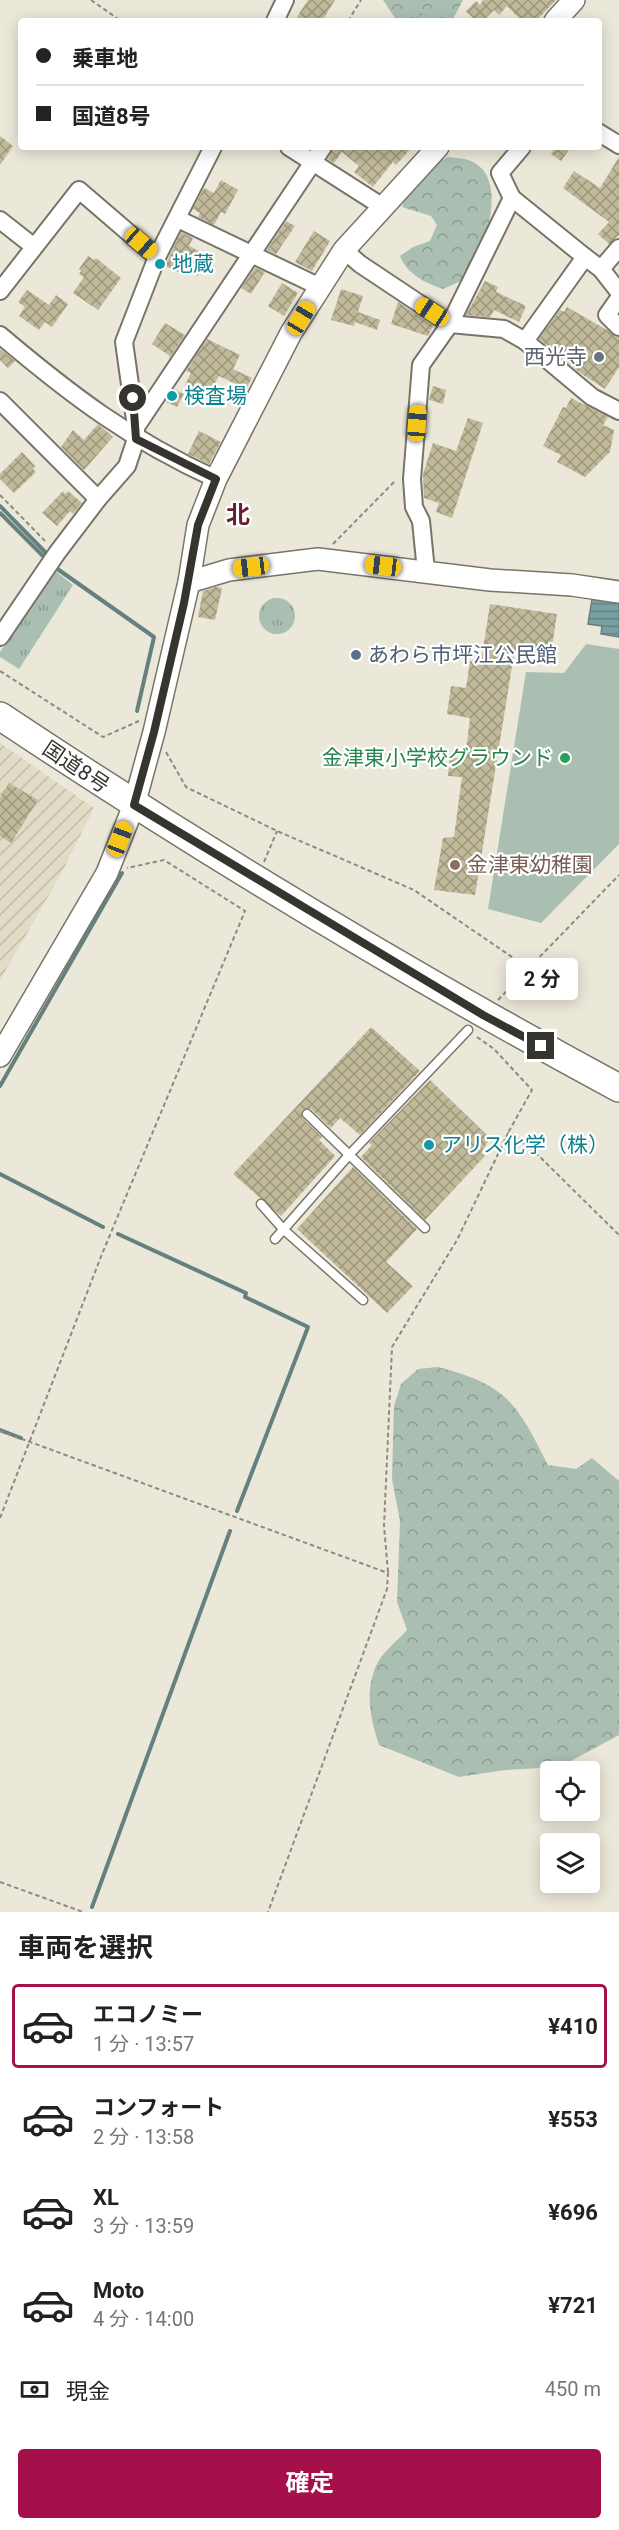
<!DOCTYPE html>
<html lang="ja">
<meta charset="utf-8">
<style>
body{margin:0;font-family:Roboto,"Noto Sans JP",sans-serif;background:#f6f6f6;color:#222;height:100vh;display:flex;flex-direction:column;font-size:22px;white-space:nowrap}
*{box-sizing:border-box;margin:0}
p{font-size:20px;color:#767676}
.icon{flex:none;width:33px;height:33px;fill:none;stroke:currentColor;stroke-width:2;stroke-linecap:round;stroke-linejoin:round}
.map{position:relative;height:1912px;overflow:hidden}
.panel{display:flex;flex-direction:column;background:#fff;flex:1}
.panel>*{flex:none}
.guide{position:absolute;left:18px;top:18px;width:584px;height:132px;border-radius:6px;box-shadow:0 3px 15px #0003;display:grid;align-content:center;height:132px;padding:0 18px;background:#fff}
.buttons{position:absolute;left:540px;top:1761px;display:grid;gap:12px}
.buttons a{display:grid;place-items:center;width:60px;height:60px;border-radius:6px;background:#fff;box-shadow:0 3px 15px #0003;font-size:30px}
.end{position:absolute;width:27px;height:27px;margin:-14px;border:8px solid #36342e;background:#fff;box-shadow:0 0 0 3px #fff}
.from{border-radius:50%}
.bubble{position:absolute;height:42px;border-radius:6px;background:#fff;box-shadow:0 3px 15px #0003;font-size:20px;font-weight:700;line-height:42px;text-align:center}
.car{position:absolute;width:18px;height:36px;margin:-18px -9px;border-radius:8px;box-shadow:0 0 4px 2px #0007;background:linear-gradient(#f5c518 24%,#345 0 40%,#f5c518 0 76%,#345 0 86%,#f5c518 0)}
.guide b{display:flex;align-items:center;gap:21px;height:57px;font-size:22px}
.guide b+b{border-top:2px solid #e0e0e0}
.guide i{width:15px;height:15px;background:#222}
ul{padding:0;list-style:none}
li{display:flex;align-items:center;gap:18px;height:84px;margin:0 12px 9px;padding:0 6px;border:3px solid transparent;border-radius:6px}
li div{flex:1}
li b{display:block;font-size:22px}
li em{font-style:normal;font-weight:700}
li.on{border-color:#a5104b}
li>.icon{width:54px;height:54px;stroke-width:1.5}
h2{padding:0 18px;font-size:27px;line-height:72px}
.pay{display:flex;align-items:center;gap:15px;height:66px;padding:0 18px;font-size:22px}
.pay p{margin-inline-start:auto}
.primary-button{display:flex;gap:12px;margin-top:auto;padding:12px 18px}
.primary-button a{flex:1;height:69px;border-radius:6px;background:#a5104b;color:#fff;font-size:24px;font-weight:700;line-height:69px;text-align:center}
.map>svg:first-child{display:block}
.industrial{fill:url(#industrial-furrows)}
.grass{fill:url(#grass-tufts)}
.forest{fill:url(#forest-crowns)}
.park{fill:#aabfb2}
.water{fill:url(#water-rules);stroke:#65807f;stroke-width:1.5}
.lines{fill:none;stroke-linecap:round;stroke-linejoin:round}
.stream{stroke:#65807f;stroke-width:4}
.building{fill:url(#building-cross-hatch)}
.service-casing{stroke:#787568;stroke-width:11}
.minor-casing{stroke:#787568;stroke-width:20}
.tertiary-casing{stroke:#787568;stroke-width:24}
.trunk-casing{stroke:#787568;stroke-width:30}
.path{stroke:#8d8b81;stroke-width:2;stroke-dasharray:4.5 3;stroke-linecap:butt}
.service{stroke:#fff;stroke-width:8}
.minor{stroke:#fff;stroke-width:16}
.tertiary{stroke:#fff;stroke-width:21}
.trunk{stroke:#fff;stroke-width:27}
.route{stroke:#36342e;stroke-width:8}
.culture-dot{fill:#0f9aa8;stroke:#fff;stroke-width:2}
.worship-dot{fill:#6b7280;stroke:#fff;stroke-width:2}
.service-dot{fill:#5c6f8a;stroke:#fff;stroke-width:2}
.leisure-dot{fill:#2e9e5b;stroke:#fff;stroke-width:2}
.education-dot{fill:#8d6e63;stroke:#fff;stroke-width:2}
.labels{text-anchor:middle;stroke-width:4.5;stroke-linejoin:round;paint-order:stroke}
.culture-label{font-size:21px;fill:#0d838f;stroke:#fff;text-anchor:start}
.worship-label{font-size:21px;fill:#5b616d;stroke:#fff;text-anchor:end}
.service-label{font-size:21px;fill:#4e5e75;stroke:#fff;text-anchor:start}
.leisure-label{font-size:21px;fill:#27864d;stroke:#fff;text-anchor:end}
.street-label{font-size:21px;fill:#36342e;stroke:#fff}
.education-label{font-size:21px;fill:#785e54;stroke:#fff;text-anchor:start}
.quarter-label{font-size:24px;font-weight:bold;fill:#652034;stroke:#fff}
</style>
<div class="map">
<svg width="619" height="1912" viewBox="0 0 619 1912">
<defs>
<pattern id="industrial-furrows" width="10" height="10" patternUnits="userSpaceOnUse" patternTransform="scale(1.5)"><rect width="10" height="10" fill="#e1dcc6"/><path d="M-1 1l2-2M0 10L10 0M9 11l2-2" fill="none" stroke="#c2bdaa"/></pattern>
<pattern id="grass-tufts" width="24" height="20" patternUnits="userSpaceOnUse" patternTransform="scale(1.5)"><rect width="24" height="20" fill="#aabfb2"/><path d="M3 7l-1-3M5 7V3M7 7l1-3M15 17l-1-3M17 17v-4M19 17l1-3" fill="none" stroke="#8b9c91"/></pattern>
<pattern id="forest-crowns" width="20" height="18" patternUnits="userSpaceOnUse" patternTransform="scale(1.5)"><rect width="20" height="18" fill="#aabfb2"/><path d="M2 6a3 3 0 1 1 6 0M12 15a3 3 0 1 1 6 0" fill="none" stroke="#8b9c91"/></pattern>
<pattern id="water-rules" width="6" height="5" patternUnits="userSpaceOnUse" patternTransform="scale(1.5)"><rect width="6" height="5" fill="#79a0a2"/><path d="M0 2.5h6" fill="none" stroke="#648384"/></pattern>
<pattern id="building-cross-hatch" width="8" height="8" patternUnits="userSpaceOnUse" patternTransform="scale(1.5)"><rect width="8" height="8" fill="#c0b99a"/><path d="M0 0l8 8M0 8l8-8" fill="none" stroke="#9d977e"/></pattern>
</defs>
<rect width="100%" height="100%" fill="#ebe8d9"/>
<path class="industrial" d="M0 743 94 808 60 876 0 980Z"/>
<g class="grass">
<path d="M54 570 73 585 19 669 0 657V652Z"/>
<circle cx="277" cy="616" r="18"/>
</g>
<g class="forest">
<path d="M383 0H463L452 21H397Z"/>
<path d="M448 157C455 158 465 158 471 161 511 179 483 249 470 277L443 289C425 283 407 274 400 256L413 247 430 241 437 225 431 216 402 207C412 179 423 171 448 157Z"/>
<path d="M438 1367C508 1385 517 1404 548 1465L576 1469 592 1458 619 1481V1735L560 1767 505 1770 459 1777 379 1745C370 1718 364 1689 378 1662 384 1651 398 1640 407 1630L397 1602 400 1521 392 1479 394 1406 401 1384 418 1369Z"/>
</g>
<path class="park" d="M586 644 619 649V844L541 923 488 909 526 672 564 673Z"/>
<path class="water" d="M592 599 619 603V637L601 634 602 626 588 624Z"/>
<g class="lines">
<g class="stream">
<path d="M0 506 47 554"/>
<path d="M0 513 46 559"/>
<path d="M56 568 154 637 137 711"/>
<path d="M0 1086 122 873"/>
<path d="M0 1174 103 1227"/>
<path d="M118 1234 246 1293 245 1297 308 1327 237 1511"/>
<path d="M0 1430 21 1438"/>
<path d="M92 1907 230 1531"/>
</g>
</g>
<g class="building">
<path d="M308 0H335L322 21H303L297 17Z"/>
<path d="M483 0H556L536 21H522L507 6 499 15 494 10 483 21H476L466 11 476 1 480 5Z"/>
<path d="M0 136 13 146 0 165Z"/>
<path d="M333 147H412L396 165 393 162 373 187 354 172 359 166 342 152 334 163 328 159Z"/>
<path d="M556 147H571L561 161 551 154Z"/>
<path d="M619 157V235L609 244 598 234 609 222 563 188 574 171 600 188Z"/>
<path d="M221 180 238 190 225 214 221 212 214 225 198 217 200 213 193 209 204 188 214 193Z"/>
<path d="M286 221 295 226 276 254 267 250Z"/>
<path d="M314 231 330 241 312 271 295 262Z"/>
<path d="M181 232 193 238 189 246 213 258 206 273 202 271 197 276 187 271 185 275 165 266Z"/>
<path d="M88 256 94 260 96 258 121 278 98 310 73 293 84 277 79 274 81 271 79 269Z"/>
<path d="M255 268 265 272 251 294 241 288Z"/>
<path d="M485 281 498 287 496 292 526 306 519 322 494 310 490 317 466 315Z"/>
<path d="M282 283 298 293 284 316 268 306Z"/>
<path d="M341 289 363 296 358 312 380 320 377 330 355 322 354 326 331 320Z"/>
<path d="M27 290 49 305 56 295 68 304 52 327 45 322 39 330 19 316 25 307 18 302Z"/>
<path d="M398 302 433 326 428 336 391 324Z"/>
<path d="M567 307 619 337V367L605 389 579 372 539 339 560 310 564 312Z"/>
<path d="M165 323 185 335 169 359 170 356 152 344Z"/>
<path d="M207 339 240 355 233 369 252 378 246 389 219 376 207 397 185 385 191 373 186 371Z"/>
<path d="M0 349 15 361 8 368 0 360Z"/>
<path d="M433 386 446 390 443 404 429 400Z"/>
<path d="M174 389 184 394 177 407 166 402Z"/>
<path d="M571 398 608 417 603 425 614 430 610 452 585 477 557 462 561 455 543 446 563 407 566 408Z"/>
<path d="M468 418 483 423 452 518 436 512 439 503 424 498 423 474 433 443 456 451Z"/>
<path d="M98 424 113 437 84 470 61 447 73 430 84 440Z"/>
<path d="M199 431 221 442 209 464 188 454Z"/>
<path d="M22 452 35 466 33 469 36 472 14 493 0 479V474Z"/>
<path d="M63 491 65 494 68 491 82 503 73 514 70 511 57 526 42 513Z"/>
<path d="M216 587 222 588 215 620 198 617 203 591Z"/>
<path d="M490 604 557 614 550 659 514 654 475 895 434 890 443 838 454 837 462 777 448 776 450 757 465 759 470 718 447 714 451 686 466 688 470 661 481 662Z"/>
<path d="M9 783 38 800 11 843 0 836V798Z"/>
<path d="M371 1027 420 1071 360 1135 340 1118 331 1128 311 1109 302 1110V1118L322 1137 319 1140 335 1156 281 1216 233 1174Z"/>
<path d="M430 1080 490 1138 481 1153 485 1156 425 1220 361 1157 372 1145 369 1143Z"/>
<path d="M353 1167 417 1229 386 1262 413 1286 387 1313 297 1229Z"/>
</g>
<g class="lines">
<g class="service-casing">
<g id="service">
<path d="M307 1114 425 1228"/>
<path d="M261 1204 284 1230 363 1300"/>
<path d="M275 1239 349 1155 468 1030"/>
</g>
</g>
<g class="minor-casing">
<g id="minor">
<path d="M275 21 285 0"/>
<path d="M598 132 619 145"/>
<path d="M289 147 383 207"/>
<path d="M512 198 585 257"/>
<path d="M178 219 320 287"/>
<path d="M0 220 33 246"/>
<path d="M344 250 360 264 450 324 504 329 525 341 592 397 619 411"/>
<path d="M601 269 619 292"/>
<path d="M0 291 79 190 157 257"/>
<path d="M619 298 607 315 619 327"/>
<path d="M0 335C71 395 130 440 216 479"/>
<path d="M525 341 585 257 601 269 619 248"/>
<path d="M0 401 98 499"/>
<path d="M136 427 323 147"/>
<path d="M426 571 421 521 414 507 412 479 421 365 450 324 512 198 500 173 522 147"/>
<path d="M0 637 57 553 98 499 127 466 136 439V427L124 342 157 257 213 147"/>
</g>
</g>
<g class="tertiary-casing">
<g id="tertiary">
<path d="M555 21 574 0"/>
<path d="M189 582 229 570 318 559 490 580 572 585 619 592"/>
<path d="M0 1056 107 873 134 805 154 732 189 582 198 525 216 479 291 333 344 250 438 147"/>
</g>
</g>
<g class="trunk-casing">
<path id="trunk" d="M0 716C200 849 407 974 619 1088"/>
</g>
<g class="path">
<path d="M91 0 121 21"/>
<path d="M348 21 361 0"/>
<path d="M416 21 421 14"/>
<path d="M0 495 46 542"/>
<path d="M333 544 396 480"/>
<path d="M0 671 103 737 139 721"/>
<path d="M166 752 186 787 277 831 414 890 528 968"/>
<path d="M264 862 277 831"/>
<path d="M498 1000 619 875"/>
<path d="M477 1037 494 1049 532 1090 509 1131 539 1156 619 1235"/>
<path d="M0 1431 388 1573 387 1589 268 1912"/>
<path d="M0 1518 102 1254 245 911 164 860 127 868"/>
<path d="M388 1572 384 1526 392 1347 457 1240 509 1131"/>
<path d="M0 1882 83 1912"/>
</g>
<use href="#service" class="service"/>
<use href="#minor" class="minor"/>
<use href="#tertiary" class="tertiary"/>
<use href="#trunk" class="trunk"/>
</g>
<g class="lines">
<path class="route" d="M133 398 136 439 216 479 198 525 184 603 154 732 134 805 483 1015 541 1046"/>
</g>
<g class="culture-dot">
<circle cx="160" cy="264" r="6"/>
<circle cx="172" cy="396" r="6"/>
<circle cx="429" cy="1145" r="6"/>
</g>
<circle class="worship-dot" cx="599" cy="357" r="6"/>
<circle class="service-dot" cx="356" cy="655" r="6"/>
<circle class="leisure-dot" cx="565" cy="758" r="6"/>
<circle class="education-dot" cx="455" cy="865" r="6"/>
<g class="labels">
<g class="culture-label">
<text x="172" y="271">地蔵</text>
<text x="184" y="403">検査場</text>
<text x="441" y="1152">アリス化学（株）</text>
</g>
<g class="worship-label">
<text x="587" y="364">西光寺</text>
</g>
<g class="service-label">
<text x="368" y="662">あわら市坪江公民館</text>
</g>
<g class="leisure-label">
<text x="553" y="765">金津東小学校グラウンド</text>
</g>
<g class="street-label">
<text transform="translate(76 767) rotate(34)" y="7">国道8号</text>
</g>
<g class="education-label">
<text x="467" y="872">金津東幼稚園</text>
</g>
<g class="quarter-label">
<text x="238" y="523">北</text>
</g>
</g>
</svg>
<div class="buttons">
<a><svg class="icon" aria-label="locate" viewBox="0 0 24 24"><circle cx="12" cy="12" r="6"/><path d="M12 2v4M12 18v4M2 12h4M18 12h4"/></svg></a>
<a><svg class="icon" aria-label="layers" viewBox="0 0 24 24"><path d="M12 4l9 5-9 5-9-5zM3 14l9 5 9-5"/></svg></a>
</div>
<i class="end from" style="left:133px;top:398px"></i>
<i class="end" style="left:541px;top:1046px"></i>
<div class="bubble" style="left:506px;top:958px;width:72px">2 分</div>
<i class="car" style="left:141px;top:243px;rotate:131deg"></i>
<i class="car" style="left:432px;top:312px;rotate:303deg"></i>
<i class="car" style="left:301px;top:318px;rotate:31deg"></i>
<i class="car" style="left:417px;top:423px;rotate:4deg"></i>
<i class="car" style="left:383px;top:566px;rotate:277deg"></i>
<i class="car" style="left:251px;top:567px;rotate:263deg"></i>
<i class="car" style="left:120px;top:839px;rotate:21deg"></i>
<div class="guide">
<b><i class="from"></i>乗車地</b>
<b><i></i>国道8号</b>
</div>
</div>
<section class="panel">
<h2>車両を選択</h2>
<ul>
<li class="on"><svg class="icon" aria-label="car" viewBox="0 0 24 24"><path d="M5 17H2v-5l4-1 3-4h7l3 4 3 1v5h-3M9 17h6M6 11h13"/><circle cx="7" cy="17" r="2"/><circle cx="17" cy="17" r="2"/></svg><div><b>エコノミー</b><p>1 分 · 13:57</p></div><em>¥410</em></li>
<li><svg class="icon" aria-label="car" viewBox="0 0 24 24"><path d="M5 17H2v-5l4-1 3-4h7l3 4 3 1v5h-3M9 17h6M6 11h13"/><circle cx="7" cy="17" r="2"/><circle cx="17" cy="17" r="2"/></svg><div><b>コンフォート</b><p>2 分 · 13:58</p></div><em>¥553</em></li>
<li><svg class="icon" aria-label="car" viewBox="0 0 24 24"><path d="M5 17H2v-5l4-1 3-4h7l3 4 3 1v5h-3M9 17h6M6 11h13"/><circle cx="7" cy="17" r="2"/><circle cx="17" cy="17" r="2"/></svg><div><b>XL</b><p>3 分 · 13:59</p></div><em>¥696</em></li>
<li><svg class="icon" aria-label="car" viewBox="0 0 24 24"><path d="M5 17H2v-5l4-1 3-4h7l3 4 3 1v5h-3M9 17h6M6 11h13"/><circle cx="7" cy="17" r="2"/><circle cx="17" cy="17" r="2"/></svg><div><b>Moto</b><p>4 分 · 14:00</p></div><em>¥721</em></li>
</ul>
<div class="pay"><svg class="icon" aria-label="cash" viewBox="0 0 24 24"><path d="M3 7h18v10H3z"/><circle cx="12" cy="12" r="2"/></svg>現金<p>450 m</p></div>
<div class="primary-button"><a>確定</a></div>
</section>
